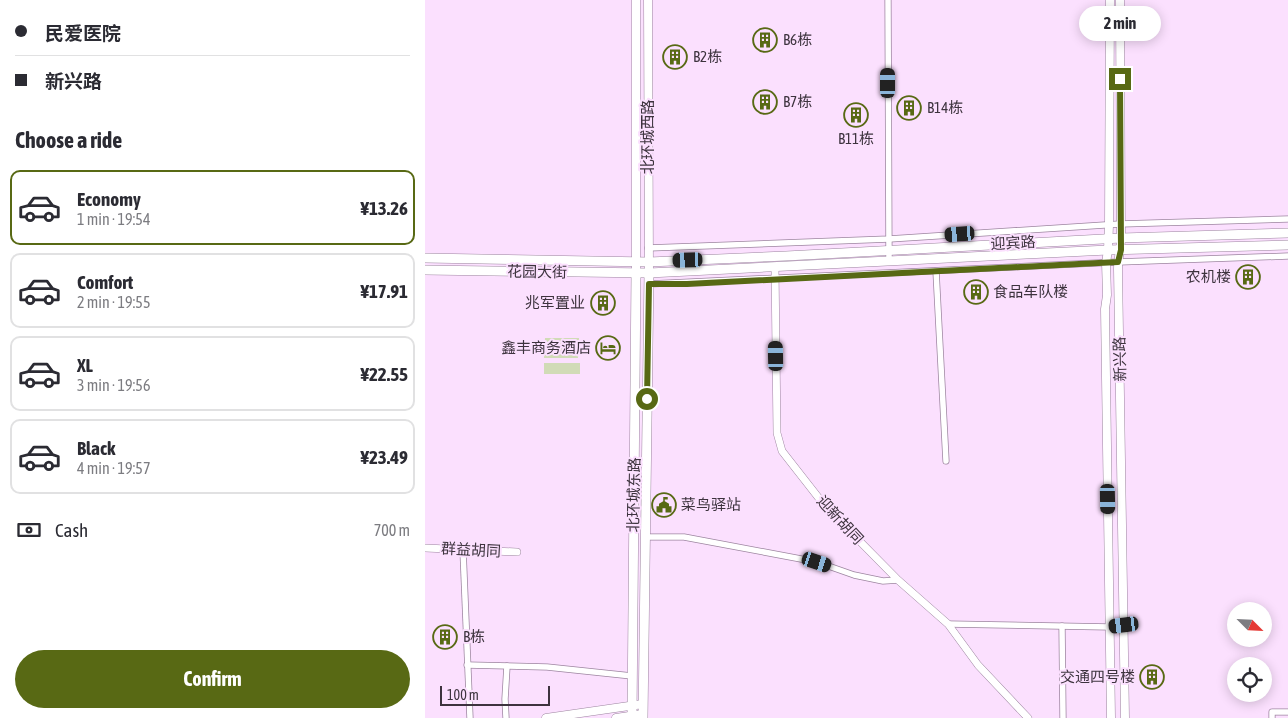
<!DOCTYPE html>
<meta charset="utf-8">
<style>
body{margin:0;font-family:"Asap Condensed","Noto Sans SC",sans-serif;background:#f2f2f3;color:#2b2b33;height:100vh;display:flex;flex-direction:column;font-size:19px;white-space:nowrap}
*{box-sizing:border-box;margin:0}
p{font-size:16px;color:#7c7c81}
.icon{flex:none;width:28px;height:28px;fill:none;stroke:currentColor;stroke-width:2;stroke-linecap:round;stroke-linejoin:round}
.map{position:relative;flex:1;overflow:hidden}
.drawer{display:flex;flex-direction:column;background:#fff;width:425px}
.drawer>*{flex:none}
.top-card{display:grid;align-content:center;height:110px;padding:0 15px;background:#fff}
.needle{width:32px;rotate:114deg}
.tools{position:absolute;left:802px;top:602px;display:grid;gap:10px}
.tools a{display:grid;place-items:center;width:45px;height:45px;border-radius:50%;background:#fff;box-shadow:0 2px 12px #0003;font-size:25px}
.scale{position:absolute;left:15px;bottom:12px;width:110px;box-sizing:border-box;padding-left:5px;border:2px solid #3d333e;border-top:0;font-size:14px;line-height:18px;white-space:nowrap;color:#3d333e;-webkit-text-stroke:4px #fbe0fe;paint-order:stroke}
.end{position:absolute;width:22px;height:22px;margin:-11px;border:6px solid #586914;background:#fff;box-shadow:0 0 0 2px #fff}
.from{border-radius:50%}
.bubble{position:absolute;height:35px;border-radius:18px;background:#fff;box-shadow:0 2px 12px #0003;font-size:16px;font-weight:700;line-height:35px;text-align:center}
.car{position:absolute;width:15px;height:30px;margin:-15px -8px;border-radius:6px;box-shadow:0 0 4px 1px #0007;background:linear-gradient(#222 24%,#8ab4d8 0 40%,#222 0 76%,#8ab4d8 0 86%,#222 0)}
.top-card b{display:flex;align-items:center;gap:18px;height:48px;font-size:19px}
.top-card b+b{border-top:1px solid #e1e1e2}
.top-card i{width:12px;height:12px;background:#2b2b33}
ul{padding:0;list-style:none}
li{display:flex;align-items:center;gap:15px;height:75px;margin:0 10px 8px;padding:0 5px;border:2px solid #e1e1e2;border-radius:10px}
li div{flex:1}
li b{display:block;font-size:19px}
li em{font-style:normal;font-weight:700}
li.active{border-color:#586914}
li>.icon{width:45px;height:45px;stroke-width:1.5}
h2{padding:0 15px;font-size:22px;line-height:60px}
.pay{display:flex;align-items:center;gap:12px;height:55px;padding:0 15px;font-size:19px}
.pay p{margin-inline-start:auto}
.cta{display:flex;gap:10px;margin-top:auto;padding:10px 15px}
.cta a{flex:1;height:58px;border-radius:30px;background:#586914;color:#fff;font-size:20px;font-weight:700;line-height:58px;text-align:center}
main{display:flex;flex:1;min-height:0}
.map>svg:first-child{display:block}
.green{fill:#d1dbb7}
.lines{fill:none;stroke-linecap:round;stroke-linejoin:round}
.minor-casing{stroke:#9d85a0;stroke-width:7}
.tertiary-casing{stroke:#9d85a0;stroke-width:8}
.secondary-casing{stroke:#9d85a0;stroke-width:9}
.primary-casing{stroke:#9d85a0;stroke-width:10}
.minor{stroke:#fff;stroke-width:5.5}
.tertiary{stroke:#fff;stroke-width:7}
.secondary{stroke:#fff;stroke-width:8}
.primary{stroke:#fff;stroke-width:9}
.route{stroke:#586914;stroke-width:6}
.labels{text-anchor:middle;stroke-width:4;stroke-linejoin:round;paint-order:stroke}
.poi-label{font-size:15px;fill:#3d333e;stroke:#fbe0fe;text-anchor:start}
.street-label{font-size:15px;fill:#3d333e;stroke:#fbe0fe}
</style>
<main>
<section class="drawer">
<div class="top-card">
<b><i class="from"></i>民爱医院</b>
<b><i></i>新兴路</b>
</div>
<h2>Choose a ride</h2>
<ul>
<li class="active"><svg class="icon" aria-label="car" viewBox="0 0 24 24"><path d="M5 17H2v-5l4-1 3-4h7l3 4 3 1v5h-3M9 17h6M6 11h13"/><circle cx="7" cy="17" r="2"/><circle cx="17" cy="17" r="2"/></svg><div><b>Economy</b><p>1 min · 19:54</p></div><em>¥13.26</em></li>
<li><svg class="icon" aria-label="car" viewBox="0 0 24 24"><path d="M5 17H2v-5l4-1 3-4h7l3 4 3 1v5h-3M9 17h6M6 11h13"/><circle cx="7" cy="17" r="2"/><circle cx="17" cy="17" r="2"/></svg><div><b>Comfort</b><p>2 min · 19:55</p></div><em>¥17.91</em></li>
<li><svg class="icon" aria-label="car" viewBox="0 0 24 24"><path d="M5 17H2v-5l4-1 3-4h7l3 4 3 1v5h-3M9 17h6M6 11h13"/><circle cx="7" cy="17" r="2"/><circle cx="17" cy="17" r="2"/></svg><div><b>XL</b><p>3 min · 19:56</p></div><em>¥22.55</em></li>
<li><svg class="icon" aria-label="car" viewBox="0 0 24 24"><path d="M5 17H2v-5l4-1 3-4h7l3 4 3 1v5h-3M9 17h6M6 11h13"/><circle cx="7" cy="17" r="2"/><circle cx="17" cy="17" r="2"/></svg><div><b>Black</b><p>4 min · 19:57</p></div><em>¥23.49</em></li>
</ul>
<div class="pay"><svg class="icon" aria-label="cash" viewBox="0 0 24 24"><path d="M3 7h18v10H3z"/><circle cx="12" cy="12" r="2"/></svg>Cash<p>700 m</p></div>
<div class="cta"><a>Confirm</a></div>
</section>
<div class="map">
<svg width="863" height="718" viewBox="0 0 863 718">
<rect width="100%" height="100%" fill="#fbe0fe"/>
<g class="green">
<path d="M120 338H154L153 358H119Z"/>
<rect x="119" y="363" width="36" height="11"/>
</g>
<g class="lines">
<g class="minor-casing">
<g id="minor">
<path d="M463 0 464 260"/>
<path d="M223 248 464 239 695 224 863 219"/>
<path d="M511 271 521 461"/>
<path d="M224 284 693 262 863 256"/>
<path d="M220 537H259L392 562 429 575 458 581 473 580"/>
<path d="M38 550 45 718"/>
<path d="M523 624 685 627 699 625"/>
<path d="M637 626 638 718"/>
<path d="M42 665 122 667 207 676"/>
<path d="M81 718 80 699 82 666"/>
<path d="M847 718V712H863"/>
</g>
</g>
<g class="tertiary-casing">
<g id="tertiary">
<path d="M350 267 352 433 357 451 400 506 473 580 523 624 553 665 603 718"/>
<path d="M0 548 92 552"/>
</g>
</g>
<g class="secondary-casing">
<g id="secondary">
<path d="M223 0 224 273"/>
<path d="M685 0 684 225 683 250 681 263 682 295 680 309 686 718"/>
<path d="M695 0 696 238C696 248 693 258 693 269L700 718"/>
<path d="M211 273V0"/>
<path d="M121 718 218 704"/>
<path d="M191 718 218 714"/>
</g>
</g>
<g class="primary-casing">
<g id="primary">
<path d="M0 258 224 262 361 256 696 238 863 233"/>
<path d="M0 270 224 273 683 250 863 245"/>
<path d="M207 718 211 273"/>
<path d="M218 718 224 273"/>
</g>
</g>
<use href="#minor" class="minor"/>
<use href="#tertiary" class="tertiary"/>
<use href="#secondary" class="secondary"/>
<use href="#primary" class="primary"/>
</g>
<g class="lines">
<path class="route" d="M222 399 224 284H262L693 262 696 250 695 79"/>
</g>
<defs>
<g id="building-ring" transform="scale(1.25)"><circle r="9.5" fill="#fbe0fe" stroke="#586914" stroke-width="1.5"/><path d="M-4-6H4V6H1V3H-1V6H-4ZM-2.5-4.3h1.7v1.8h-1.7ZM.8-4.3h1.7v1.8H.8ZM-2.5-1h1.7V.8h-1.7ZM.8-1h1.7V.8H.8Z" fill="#586914"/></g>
<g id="hotel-ring" transform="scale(1.25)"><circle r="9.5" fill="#fbe0fe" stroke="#586914" stroke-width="1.5"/><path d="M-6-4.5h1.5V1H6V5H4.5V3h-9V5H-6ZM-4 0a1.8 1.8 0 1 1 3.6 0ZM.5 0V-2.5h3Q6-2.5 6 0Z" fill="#586914"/></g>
<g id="civic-ring" transform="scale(1.25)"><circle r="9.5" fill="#fbe0fe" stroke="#586914" stroke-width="1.5"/><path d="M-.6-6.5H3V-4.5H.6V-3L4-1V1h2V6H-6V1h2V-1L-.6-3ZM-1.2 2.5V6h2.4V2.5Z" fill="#586914"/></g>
</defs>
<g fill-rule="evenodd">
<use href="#building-ring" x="340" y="40"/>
<use href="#building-ring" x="250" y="57"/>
<use href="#building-ring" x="340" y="102"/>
<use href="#building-ring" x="484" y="108"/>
<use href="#building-ring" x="431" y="115"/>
<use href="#building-ring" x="823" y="277"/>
<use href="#building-ring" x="551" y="292"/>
<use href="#building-ring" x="178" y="303"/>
<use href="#hotel-ring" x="183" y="348"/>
<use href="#civic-ring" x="239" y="505"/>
<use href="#building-ring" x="20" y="637"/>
<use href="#building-ring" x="727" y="677"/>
</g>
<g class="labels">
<g class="poi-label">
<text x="358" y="45">B6栋</text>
<text x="268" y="62">B2栋</text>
<text x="358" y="107">B7栋</text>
<text x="502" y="113">B14栋</text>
<text x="431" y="144" text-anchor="middle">B11栋</text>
<text x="806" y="282" text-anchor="end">农机楼</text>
<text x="568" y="297">食品车队楼</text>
<text x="160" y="308" text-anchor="end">兆军置业</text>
<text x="166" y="353" text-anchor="end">鑫丰商务酒店</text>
<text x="256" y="510">菜鸟驿站</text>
<text x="38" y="642">B栋</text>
<text x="710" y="682" text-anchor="end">交通四号楼</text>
</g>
<g class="street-label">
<text transform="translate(223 137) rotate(-90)" y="5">北环城西路</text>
<text transform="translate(588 243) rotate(-3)" y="5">迎宾路</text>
<text transform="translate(112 272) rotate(1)" y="5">花园大街</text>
<text transform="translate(695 359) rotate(-91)" y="5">新兴路</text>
<text transform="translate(209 495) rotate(-89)" y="5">北环城东路</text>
<text transform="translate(415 520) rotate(47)" y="5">迎新胡同</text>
<text transform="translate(46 550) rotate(3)" y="5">群益胡同</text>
</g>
</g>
</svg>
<div class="tools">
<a><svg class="needle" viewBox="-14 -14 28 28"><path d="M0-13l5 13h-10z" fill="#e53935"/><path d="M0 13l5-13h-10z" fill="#7c7c81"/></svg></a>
<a><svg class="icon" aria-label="locate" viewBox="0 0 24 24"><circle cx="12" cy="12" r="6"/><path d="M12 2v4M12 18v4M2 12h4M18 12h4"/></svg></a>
</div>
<div class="scale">100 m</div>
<i class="end from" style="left:222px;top:399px"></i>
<i class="end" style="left:695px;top:79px"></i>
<div class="bubble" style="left:654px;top:6px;width:82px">2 min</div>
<i class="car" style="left:463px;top:83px;rotate:0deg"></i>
<i class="car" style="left:535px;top:234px;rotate:266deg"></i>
<i class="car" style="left:263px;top:260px;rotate:268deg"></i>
<i class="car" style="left:351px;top:356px;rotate:359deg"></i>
<i class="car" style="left:683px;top:499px;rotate:179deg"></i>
<i class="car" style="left:392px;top:562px;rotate:108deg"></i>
<i class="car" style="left:699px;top:625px;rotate:263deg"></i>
</div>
</main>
